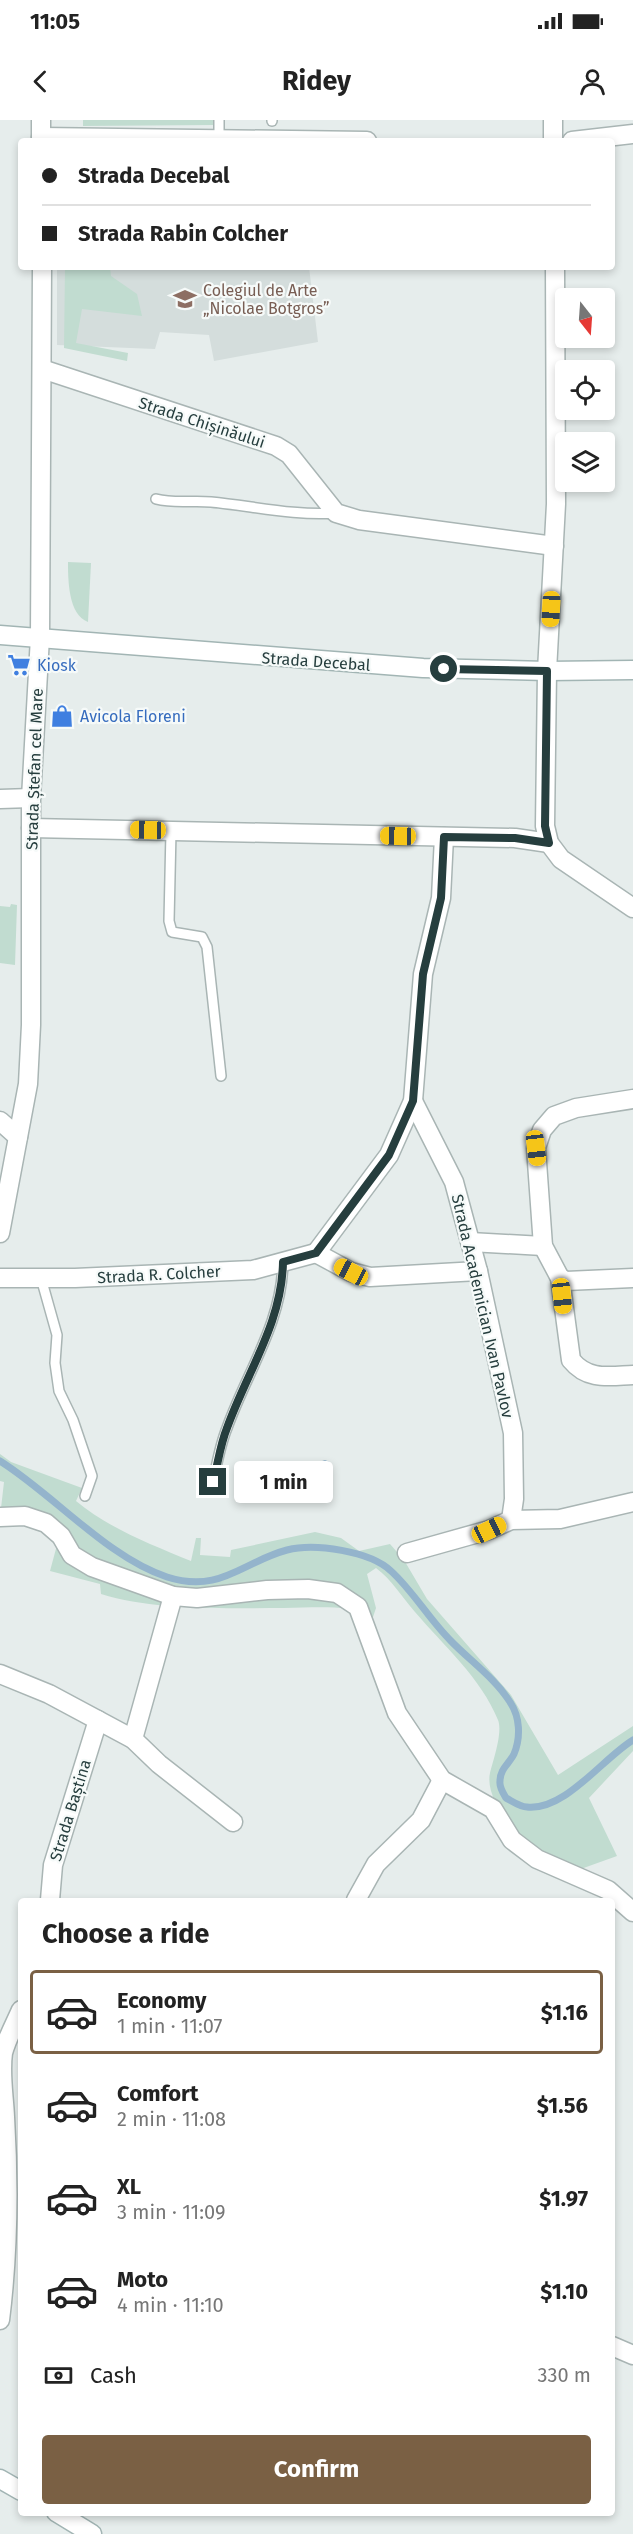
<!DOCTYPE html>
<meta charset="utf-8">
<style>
body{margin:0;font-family:"Fira Sans",sans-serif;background:#f2f2f2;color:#222;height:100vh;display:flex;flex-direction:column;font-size:22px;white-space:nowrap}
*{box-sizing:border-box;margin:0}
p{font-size:20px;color:#767676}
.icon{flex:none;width:33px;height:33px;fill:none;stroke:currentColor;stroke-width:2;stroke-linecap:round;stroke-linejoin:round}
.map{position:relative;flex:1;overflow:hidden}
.details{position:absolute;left:18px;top:1778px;width:597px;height:618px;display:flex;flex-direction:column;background:#fff;border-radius:6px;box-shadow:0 3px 9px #0003}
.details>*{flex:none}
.top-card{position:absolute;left:18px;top:18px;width:597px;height:132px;border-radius:6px;box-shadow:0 3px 9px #0003;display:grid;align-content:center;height:132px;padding:0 24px;background:#fff}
.needle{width:39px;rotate:163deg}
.fabs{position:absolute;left:555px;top:168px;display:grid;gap:12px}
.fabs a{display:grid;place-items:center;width:60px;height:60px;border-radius:6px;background:#fff;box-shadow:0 3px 9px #0003;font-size:30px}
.end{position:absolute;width:27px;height:27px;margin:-14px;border:8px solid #263e3e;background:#fff;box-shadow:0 0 0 3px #fff}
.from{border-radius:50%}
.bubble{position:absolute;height:42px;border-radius:6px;background:#fff;box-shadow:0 3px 9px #0003;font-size:20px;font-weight:700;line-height:42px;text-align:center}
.car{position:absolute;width:18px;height:36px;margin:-18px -9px;border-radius:8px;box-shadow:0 0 4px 2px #0007;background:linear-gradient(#f5c518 24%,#345 0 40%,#f5c518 0 76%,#345 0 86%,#f5c518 0)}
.top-card b{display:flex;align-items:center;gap:21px;height:57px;font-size:22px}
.top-card b+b{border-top:2px solid #e0e0e0}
.top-card i{width:15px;height:15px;background:#222}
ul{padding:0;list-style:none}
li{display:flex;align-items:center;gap:18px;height:84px;margin:0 12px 9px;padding:0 12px;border:3px solid transparent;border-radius:6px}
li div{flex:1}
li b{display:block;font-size:22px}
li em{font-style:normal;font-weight:700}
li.selected{border-color:#7a6044}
li>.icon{width:54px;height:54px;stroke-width:1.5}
h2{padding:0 24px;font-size:27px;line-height:72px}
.pay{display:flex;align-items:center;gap:15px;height:66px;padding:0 24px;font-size:22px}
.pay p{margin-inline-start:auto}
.primary-button{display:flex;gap:12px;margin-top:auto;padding:12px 24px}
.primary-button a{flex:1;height:69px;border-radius:6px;background:#7a6044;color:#fff;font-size:24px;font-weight:700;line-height:69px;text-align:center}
.status{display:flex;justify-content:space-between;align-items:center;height:42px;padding:0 30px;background:#fff;direction:ltr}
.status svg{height:16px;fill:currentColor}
header{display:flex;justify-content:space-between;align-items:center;height:78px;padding:0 24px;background:#fff;font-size:27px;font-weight:700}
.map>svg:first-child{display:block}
.built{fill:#d4dddc}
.green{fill:#c1dcd0}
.water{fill:#94b4cc}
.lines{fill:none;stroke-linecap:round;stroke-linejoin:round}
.stream{stroke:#94b4cc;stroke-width:7}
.service-casing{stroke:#a9b5b4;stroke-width:12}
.minor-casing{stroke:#a9b5b4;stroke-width:21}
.secondary-casing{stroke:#a2b5b4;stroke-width:21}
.service{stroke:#fff;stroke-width:9}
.minor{stroke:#fff;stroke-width:18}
.secondary{stroke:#fff;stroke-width:18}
.route{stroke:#263e3e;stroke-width:8}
.labels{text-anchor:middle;stroke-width:4.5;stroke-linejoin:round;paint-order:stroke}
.education-label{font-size:16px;fill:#785e54;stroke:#f6faf9;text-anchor:start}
.street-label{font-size:16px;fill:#263e3e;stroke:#f6faf9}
.shop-label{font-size:16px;fill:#366cbe;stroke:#f6faf9;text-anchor:start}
</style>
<div class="status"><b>11:05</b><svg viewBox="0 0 49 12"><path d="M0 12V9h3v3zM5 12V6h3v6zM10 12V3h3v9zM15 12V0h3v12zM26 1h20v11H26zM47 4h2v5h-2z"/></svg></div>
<header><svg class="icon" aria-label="back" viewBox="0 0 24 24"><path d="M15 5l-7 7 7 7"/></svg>Ridey<svg class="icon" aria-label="person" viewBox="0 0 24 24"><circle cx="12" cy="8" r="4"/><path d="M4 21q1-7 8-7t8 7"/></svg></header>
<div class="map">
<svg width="633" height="2414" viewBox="0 0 633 2414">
<rect width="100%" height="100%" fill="#e6edec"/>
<path class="built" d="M57 147H309L318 222 214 241 209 215 160 212 155 229 57 225Z"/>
<g class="green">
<path d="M83 0H222V3L213 5 83 6Z"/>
<path d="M65 147H110L111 156 137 174 142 196 82 189 76 223 128 233 127 241 64 228Z"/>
<path d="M68 442 91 443 88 502C68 495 68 459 68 442Z"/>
<path d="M11 784 17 785 15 845 0 843V786L10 787Z"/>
<path d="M0 1334 11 1342 82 1368 76 1381C108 1408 152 1425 191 1441L196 1418H201L200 1435 230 1437 231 1430 315 1412 341 1418 359 1431 390 1424 404 1440 427 1479 511 1575 558 1655 633 1606V1631L589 1678 617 1736 578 1750C565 1745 552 1741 540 1735 518 1723 484 1678 490 1653 493 1641 503 1612 498 1600 481 1558 444 1526 415 1492 402 1477 392 1460 376 1448L367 1454 376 1488 372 1500 355 1506 348 1489C327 1486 306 1488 284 1488 226 1488 155 1491 101 1474L100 1464 50 1451 57 1425 51 1419 48 1411 0 1397 4 1362 0 1361Z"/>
</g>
<path class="water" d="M325 1340 330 1342 332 1373C322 1379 305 1386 294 1381 285 1351 302 1349 325 1340Z"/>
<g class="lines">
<path class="stream" d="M0 1341C53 1374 108 1438 167 1457 220 1474 242 1442 287 1430 315 1423 370 1431 391 1451 413 1471 429 1499 450 1520 469 1540 495 1558 510 1582 520 1597 521 1617 514 1634 509 1644 500 1649 500 1661 499 1667 503 1673 506 1678 512 1681 520 1687 527 1687 565 1691 603 1638 633 1620"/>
<g class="service-casing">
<g id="service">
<path d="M272 1V0"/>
<path d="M219 19V0"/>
<path d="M156 379C175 384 192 380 211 382 253 386 294 396 336 393"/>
<path d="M171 711 169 801 172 812 202 817 207 827 221 956"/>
<path d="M41 1158 57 1215 55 1243 59 1271 73 1300 92 1356 85 1376"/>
<path d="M213 1362C217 1344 220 1325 227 1308 247 1252 282 1203 283 1142"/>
</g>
</g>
<g class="minor-casing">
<g id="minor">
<path d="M553 0V21"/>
<path d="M41 17 367 21"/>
<path d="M41 21V0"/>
<path d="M572 21 633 14"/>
<path d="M555 147 556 384 547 551 545 706 549 723 561 739 633 788"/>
<path d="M42 249 276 326 289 334 336 393 359 400 554 426"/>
<path d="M0 679 31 678"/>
<path d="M31 708 515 718 549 723"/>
<path d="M633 979 576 988 554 996 542 1010 536 1028 543 1126 560 1158 571 1240C588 1261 609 1256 633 1255"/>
<path d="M413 981 454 1062 478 1151 513 1313 514 1379 511 1400"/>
<path d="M0 1001 18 1017"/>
<path d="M0 1113 28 964 31 905V678L40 517 42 147"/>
<path d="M470 1122 543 1126"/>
<path d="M316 1133 389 1035 413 981 423 854 441 778 444 717"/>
<path d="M316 1133 351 1152 370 1157 478 1151"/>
<path d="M0 1158H75L253 1150 316 1133"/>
<path d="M560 1158 566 1161 633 1158"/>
<path d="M0 1397 25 1396 46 1403 61 1416 72 1435 92 1447 173 1476 197 1478 267 1470 308 1469 337 1473 358 1487 397 1593 442 1660 493 1689 512 1720 537 1739 608 1770 633 1792"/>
<path d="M407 1433 489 1410 511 1400 560 1399 633 1382"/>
<path d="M0 1554 49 1574 133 1619 159 1644 233 1702"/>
<path d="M133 1619 173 1476"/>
<path d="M50 1780 53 1745 98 1600"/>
<path d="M356 1780 376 1744 421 1700 442 1660"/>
<path d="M0 2200C8 2136 9 2062 5 1997 4 1975 0 1954 3 1933 7 1918 15 1904 21 1890"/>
<path d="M612 2226 633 2235"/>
</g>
</g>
<g class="secondary-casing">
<g id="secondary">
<path d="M0 515 423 548 547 551 633 550"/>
<path d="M0 2359 21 2371"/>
<path d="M56 2392 92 2414"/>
</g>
</g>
<use href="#service" class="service"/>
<use href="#minor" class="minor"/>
<use href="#secondary" class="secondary"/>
</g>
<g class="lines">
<path class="route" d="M213 1362C218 1344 220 1325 227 1308 247 1252 282 1203 283 1142L316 1133 389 1035 413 981 423 854 441 778 444 717 515 718 549 723 545 706 547 551 444 549"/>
</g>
<defs>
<g id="university-bare" transform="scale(1.8)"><path d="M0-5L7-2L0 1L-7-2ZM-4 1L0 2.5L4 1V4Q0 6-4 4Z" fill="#8d6e63" stroke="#f6faf9" stroke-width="2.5" paint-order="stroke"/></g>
<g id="supermarket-bare" transform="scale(1.8)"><path d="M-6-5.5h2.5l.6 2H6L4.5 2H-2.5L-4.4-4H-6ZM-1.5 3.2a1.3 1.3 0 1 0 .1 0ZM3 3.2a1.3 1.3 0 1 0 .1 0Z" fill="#3f7fe0" stroke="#f6faf9" stroke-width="2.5" paint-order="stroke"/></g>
<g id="shop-bare" transform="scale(1.8)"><path d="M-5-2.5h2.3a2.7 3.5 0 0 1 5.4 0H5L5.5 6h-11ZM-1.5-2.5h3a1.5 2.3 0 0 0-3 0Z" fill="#3f7fe0" stroke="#f6faf9" stroke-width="2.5" paint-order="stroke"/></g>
</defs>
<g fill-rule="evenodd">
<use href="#university-bare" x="185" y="179"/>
<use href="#supermarket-bare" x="19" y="545"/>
<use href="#shop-bare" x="62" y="596"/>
</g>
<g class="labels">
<g class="education-label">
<text x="203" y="176">Colegiul de Arte<tspan x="203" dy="18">„Nicolae Botgros”</tspan></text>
</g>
<g class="street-label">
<text transform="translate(202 302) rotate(18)" y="6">Strada Chișinăului</text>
<text transform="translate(316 541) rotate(4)" y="6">Strada Decebal</text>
<text transform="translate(34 649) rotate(-88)" y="6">Strada Ștefan cel Mare</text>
<text transform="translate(159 1154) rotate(-3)" y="6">Strada R. Colcher</text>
<text transform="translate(483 1186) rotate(77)" y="6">Strada Academician Ivan Pavlov</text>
<text transform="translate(70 1690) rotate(-73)" y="6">Strada Baștina</text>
</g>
<g class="shop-label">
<text x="37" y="551">Kiosk</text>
<text x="80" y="602">Avicola Floreni</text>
</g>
</g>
</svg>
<div class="fabs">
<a><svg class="needle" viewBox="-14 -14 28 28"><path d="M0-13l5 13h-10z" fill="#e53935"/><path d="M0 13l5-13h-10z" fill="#767676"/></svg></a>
<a><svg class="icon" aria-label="locate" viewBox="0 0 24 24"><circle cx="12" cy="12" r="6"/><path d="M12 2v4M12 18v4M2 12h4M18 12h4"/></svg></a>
<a><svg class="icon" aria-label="layers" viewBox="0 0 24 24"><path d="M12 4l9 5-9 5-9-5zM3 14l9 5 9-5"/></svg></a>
</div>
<i class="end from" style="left:444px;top:549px"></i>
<i class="end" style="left:213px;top:1362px"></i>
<div class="bubble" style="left:234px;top:1341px;width:99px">1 min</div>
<i class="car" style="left:551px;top:489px;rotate:183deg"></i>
<i class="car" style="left:148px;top:710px;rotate:271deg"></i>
<i class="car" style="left:398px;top:716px;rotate:271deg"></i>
<i class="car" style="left:536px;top:1028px;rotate:173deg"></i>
<i class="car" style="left:351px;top:1152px;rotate:298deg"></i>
<i class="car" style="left:562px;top:1176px;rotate:174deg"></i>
<i class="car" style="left:489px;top:1410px;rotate:65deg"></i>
<div class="top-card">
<b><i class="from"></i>Strada Decebal</b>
<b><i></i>Strada Rabin Colcher</b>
</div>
<section class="details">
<h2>Choose a ride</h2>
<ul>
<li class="selected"><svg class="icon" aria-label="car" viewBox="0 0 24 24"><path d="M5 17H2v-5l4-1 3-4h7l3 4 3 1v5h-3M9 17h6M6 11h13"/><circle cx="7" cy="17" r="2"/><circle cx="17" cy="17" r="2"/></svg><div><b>Economy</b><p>1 min · 11:07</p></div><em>$1.16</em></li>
<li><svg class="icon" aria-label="car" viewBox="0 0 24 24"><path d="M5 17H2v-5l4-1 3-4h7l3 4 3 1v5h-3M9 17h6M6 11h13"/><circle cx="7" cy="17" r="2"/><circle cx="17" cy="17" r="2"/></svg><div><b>Comfort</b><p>2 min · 11:08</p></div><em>$1.56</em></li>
<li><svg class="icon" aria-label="car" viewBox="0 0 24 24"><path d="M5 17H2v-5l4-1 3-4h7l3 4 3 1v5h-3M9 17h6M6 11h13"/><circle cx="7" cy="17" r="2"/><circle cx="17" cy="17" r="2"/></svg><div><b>XL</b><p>3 min · 11:09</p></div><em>$1.97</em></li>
<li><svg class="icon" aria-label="car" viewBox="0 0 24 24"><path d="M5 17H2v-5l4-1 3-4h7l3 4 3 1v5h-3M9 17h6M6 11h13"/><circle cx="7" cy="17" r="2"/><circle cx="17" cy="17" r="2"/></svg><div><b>Moto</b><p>4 min · 11:10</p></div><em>$1.10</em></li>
</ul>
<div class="pay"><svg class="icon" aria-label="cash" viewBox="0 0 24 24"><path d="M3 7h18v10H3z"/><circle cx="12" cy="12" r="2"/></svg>Cash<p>330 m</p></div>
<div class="primary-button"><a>Confirm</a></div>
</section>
</div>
